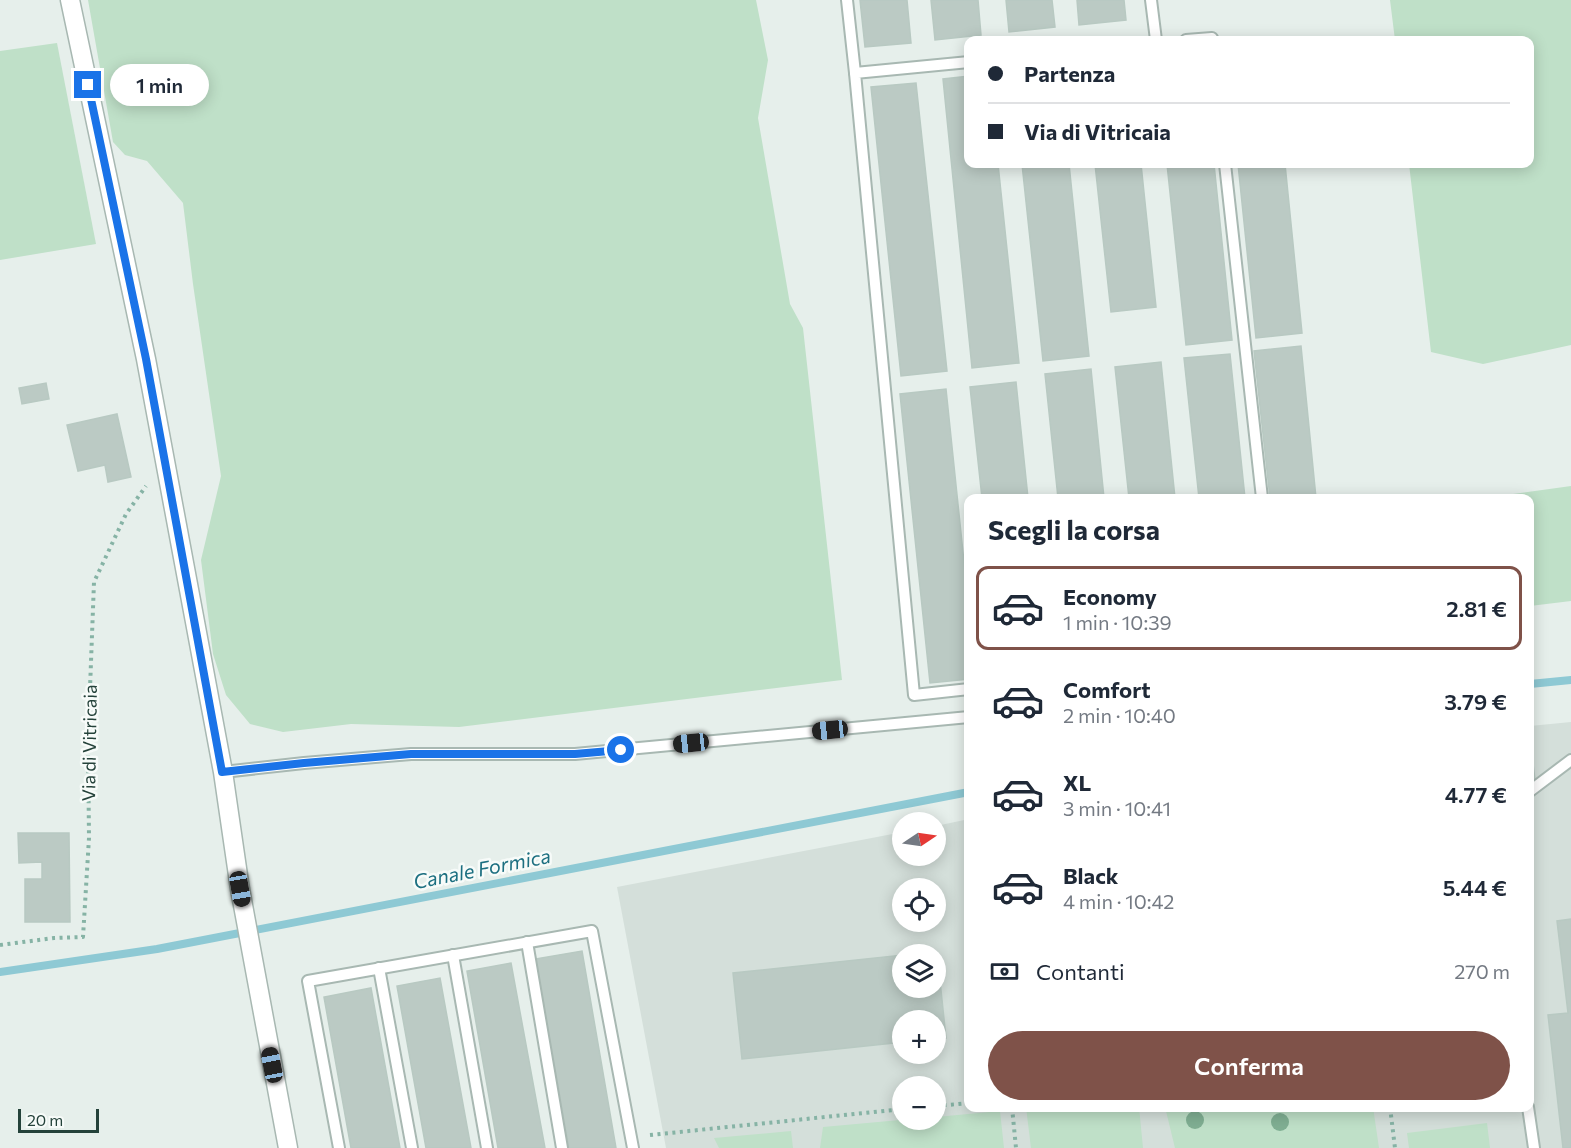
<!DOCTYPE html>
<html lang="it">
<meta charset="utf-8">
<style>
body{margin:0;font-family:Commissioner,sans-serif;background:#f2f2f3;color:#1f2937;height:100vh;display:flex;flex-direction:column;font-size:22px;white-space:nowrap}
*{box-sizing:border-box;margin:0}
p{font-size:20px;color:#747a83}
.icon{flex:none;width:33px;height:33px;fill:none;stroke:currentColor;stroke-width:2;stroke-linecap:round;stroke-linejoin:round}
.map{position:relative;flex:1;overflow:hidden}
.panel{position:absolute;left:964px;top:494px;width:570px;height:618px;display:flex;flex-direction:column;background:#fff;border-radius:12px;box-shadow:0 3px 15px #0003}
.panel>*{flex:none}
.top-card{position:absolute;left:964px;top:36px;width:570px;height:132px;border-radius:12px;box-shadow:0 3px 15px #0003;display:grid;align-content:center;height:132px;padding:0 24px;background:#fff}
.needle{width:39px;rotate:77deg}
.controls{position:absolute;left:892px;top:812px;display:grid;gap:12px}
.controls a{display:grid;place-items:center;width:54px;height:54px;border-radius:50%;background:#fff;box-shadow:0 3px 15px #0003;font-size:30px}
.scale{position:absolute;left:18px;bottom:15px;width:81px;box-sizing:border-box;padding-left:6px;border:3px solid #24423a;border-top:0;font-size:16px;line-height:21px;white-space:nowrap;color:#24423a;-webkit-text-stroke:4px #f7fbf9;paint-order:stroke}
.end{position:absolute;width:27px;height:27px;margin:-14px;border:8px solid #1a73e8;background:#fff;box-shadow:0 0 0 3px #fff}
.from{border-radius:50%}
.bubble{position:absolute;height:42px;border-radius:21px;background:#fff;box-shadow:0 3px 15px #0003;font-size:20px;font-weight:600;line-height:42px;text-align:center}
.car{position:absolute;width:18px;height:36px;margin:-18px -9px;border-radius:8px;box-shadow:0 0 4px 2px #0007;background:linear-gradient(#222 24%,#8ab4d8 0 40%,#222 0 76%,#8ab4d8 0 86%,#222 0)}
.top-card b{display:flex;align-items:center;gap:21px;height:57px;font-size:22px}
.top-card b+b{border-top:2px solid #e0e1e3}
.top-card i{width:15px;height:15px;background:#1f2937}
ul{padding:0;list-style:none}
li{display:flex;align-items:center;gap:18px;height:84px;margin:0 12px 9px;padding:0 12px;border:3px solid transparent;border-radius:12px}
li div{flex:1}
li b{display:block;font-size:22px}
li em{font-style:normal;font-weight:600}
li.selected{border-color:#7f5249}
li>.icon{width:54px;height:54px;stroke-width:1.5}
h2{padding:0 24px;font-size:27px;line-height:72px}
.pay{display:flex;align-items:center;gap:15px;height:66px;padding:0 24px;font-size:22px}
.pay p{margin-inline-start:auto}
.primary-button{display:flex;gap:12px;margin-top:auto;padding:12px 24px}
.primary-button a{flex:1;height:69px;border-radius:36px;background:#7f5249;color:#fff;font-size:24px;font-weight:600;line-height:69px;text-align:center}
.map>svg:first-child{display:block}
.built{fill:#d4dfda;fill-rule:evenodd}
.green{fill:#bfe0c8}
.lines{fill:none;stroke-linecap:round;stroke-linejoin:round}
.stream{stroke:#8ec9d4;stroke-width:8}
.building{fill:#bbcac4;stroke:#b8c9c2;stroke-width:1.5}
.service-casing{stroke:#a8b8b2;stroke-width:14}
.minor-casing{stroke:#a8b8b2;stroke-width:21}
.path{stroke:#86b3a5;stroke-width:4;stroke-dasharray:3 4.5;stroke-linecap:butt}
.service{stroke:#fff;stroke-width:10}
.minor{stroke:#fff;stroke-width:18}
.tree{fill:#80af93}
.route{stroke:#1a73e8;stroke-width:8}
.labels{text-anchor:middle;stroke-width:5;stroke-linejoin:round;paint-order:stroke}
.street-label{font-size:18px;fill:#24423a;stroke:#f7fbf9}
.water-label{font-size:20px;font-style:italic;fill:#1c6f80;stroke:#f7fbf9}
</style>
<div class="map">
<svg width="1571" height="1148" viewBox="0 0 1571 1148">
<rect width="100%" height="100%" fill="#e6efeb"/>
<path class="built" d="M1571 722V1148H666L617 887 903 832V855H936V826L969 819V1107H1530V726ZM903 888H936V921H903ZM903 954H936V987H903ZM903 1020H936V1053H903ZM903 1086H936V1119H903Z"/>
<g class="green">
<path d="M88 0H756L768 60 758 118 790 304 803 328 842 680 459 727 351 724 283 732 250 724 226 695 213 654 201 560 221 476 193 284 183 203 147 161 125 155 113 142Z"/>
<path d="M1390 0H1571V345L1483 364 1431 352 1409 164H1530V40H1395Z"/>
<path d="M57 43 96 244 0 260V51Z"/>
<path d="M1571 486V601L1530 606V498H1484Z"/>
<path d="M1026 1107H1139L1143 1148H1031Z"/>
<path d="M1165 1107H1373L1379 1148H1175Z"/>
<path d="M1000 1111 1004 1148H820L823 1127 911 1119H936V1117Z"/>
<path d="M1487 1123 1490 1148H1409L1407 1133Z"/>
<path d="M791 1131 793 1148H719L714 1138Z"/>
</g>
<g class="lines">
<g class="stream">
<path d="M1530 684 1571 680"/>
<path d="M0 972 157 949 969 792"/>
</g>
</g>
<g class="building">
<path d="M860 0H907L911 43 865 47Z"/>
<path d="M931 0H978L981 35 935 40Z"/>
<path d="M1006 0H1052L1055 27 1009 32Z"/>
<path d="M1077 0H1124L1126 20 1079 25Z"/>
<path d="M969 76V164H998L1019 363 972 368 943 79Z"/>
<path d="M916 83 947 371 901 376 871 87Z"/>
<path d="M1022 164H1069L1089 356 1043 361Z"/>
<path d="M1095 164H1141L1156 307 1111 312Z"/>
<path d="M1167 164H1214L1232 340 1186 345Z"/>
<path d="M1238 164H1285L1302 333 1256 338Z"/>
<path d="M1301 346 1316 498H1270L1254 351Z"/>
<path d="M1230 354 1245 498H1199L1184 358Z"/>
<path d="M1161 362 1175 498H1129L1115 367Z"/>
<path d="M1091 369 1104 498H1058L1045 374Z"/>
<path d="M1016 382 1028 498H982L970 387Z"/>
<path d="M46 383 49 399 22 404 19 388Z"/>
<path d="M946 389 969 610V679L930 683 900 394Z"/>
<path d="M117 414 131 477 108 482 105 465 78 471 67 425Z"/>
<path d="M1530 740 1535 780 1530 781Z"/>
<path d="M18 833H69L70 922H25V879H42V862L19 863Z"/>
<path d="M1571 919V1148H1563L1548 1015 1568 1013 1557 921Z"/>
<path d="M582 951 616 1148H569L535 959Z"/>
<path d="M937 952 946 1038 936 1039V1020H903V1042L742 1059 733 973 903 955V987H936V954H913Z"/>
<path d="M511 963 545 1148H498L467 971Z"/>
<path d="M440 978 471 1148H426L397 986Z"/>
<path d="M371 988 400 1148H351L324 997Z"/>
</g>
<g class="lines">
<g class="service-casing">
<g id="service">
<path d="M847 0 855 73"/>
<path d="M1151 0 1156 40"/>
<path d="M1186 40 1212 38V40"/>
<path d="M969 62 855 73 914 695 969 689"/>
<path d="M1225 164 1262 498"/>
<path d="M223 772 304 763 411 754H575L969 717"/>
<path d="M1530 791 1571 760"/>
<path d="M527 942 562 1148"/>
<path d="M453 955 487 1148"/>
<path d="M379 968 412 1148"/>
<path d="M1528 1107 1534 1148"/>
<path d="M339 1148 308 981 592 931 633 1148"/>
</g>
</g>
<g class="minor-casing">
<path id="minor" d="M70 0 146 359 223 772 240 889 288 1148"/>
</g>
<g class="path">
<path d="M0 945 54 938 83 937 89 838 88 742 94 582 126 514 146 486"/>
<path d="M936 1106 969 1103"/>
<path d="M1012 1107 1016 1148"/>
<path d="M1390 1107 1395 1148"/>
<path d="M650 1135 903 1109"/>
</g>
<use href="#service" class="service"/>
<use href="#minor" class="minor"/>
</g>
<g class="tree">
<circle cx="1195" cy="1120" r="9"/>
<circle cx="1280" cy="1122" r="9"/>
</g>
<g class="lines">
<path class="route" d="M88 85 146 359 222 772 304 763 411 754H575L621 750"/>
</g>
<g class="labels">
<g class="street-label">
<text transform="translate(90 743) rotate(-89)" y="6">Via di Vitricaia</text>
</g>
<g class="water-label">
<text transform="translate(482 869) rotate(-11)" y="7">Canale Formica</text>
</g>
</g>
</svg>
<div class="controls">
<a><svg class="needle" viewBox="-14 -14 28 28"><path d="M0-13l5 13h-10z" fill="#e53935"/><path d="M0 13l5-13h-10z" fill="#747a83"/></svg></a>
<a><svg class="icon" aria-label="locate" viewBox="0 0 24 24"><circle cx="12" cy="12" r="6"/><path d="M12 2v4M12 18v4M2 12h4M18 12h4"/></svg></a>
<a><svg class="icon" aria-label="layers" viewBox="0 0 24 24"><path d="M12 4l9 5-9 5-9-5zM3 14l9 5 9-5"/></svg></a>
<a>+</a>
<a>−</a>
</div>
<div class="scale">20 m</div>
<i class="end from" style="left:621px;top:750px"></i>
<i class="end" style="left:88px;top:85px"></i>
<div class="bubble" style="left:110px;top:64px;width:99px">1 min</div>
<i class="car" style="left:830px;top:730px;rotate:264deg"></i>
<i class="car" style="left:691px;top:743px;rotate:264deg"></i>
<i class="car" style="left:240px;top:889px;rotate:170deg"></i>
<i class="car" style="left:272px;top:1065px;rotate:349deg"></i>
<div class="top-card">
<b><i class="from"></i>Partenza</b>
<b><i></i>Via di Vitricaia</b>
</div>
<section class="panel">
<h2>Scegli la corsa</h2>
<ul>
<li class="selected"><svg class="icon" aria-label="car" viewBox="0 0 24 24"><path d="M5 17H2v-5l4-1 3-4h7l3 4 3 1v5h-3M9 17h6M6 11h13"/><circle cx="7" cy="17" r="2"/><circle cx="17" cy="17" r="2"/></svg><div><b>Economy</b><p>1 min · 10:39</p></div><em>2.81 €</em></li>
<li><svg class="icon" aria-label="car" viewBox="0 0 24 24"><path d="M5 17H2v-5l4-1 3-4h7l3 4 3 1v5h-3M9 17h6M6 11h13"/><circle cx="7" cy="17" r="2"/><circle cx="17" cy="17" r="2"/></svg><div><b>Comfort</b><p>2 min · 10:40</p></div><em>3.79 €</em></li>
<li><svg class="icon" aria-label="car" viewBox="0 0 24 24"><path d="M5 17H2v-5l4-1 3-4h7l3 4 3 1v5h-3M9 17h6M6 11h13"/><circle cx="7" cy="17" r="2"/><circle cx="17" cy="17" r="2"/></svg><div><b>XL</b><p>3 min · 10:41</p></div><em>4.77 €</em></li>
<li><svg class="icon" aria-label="car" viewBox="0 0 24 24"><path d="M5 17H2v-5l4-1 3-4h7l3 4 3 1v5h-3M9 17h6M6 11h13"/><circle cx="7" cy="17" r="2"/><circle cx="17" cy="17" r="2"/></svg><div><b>Black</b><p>4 min · 10:42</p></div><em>5.44 €</em></li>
</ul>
<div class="pay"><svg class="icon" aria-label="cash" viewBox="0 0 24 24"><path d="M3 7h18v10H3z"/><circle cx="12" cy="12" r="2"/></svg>Contanti<p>270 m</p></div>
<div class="primary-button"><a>Conferma</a></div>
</section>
</div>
